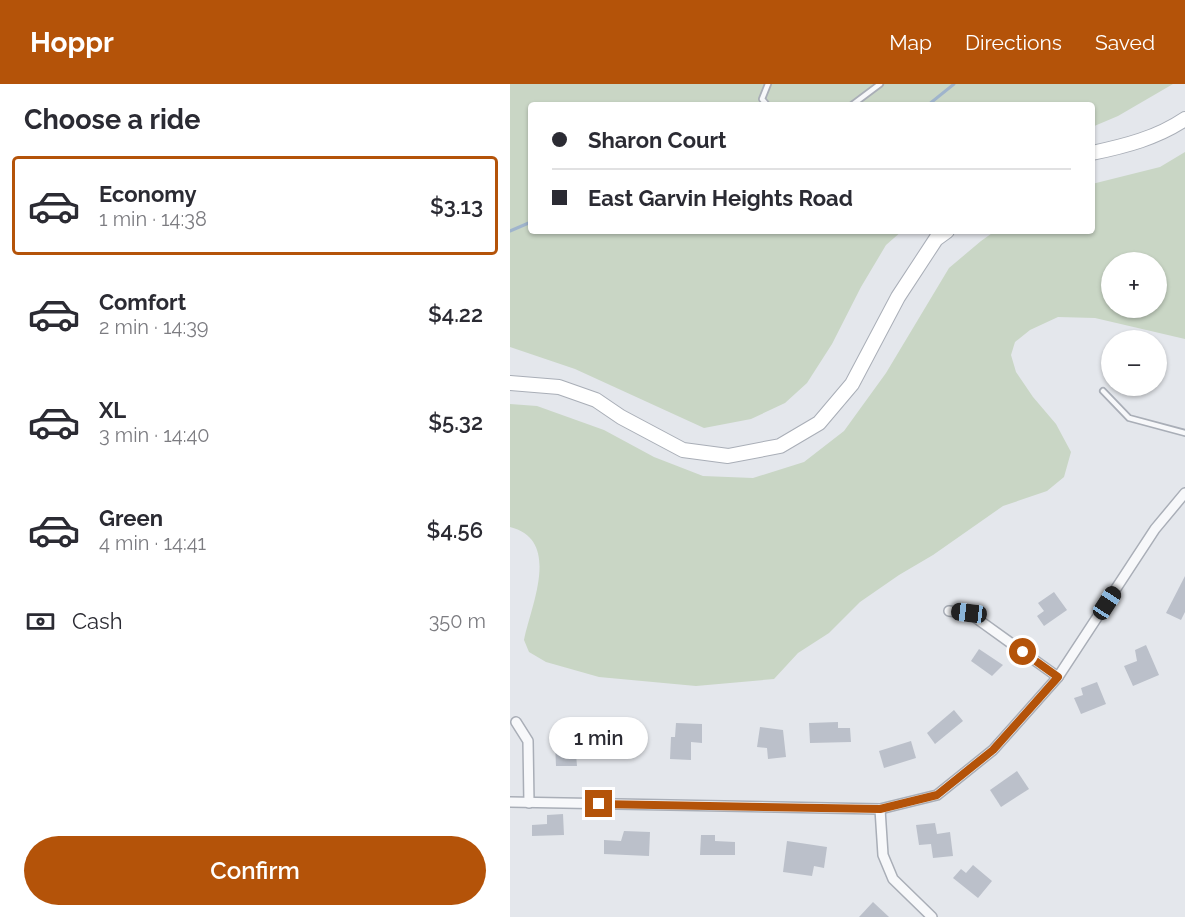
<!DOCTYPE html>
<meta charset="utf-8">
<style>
body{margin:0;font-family:Raleway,sans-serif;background:#f2f2f3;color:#2b2b33;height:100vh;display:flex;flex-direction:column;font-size:22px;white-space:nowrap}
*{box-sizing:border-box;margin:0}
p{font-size:20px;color:#7c7c81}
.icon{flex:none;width:33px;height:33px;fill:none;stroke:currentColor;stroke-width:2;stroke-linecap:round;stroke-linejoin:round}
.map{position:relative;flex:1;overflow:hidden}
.side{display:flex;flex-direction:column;background:#fff;width:510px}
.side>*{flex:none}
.guide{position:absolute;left:18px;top:18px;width:567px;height:132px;border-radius:6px;box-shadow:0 2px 4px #0004;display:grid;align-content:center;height:132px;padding:0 24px;background:#fff}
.buttons{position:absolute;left:591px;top:168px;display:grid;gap:12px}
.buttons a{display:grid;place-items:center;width:66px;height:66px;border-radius:50%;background:#fff;box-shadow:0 2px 4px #0004;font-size:30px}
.end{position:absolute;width:27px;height:27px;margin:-14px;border:8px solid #b45309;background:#fff;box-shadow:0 0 0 3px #fff}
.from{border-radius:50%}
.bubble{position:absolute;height:42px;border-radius:21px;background:#fff;box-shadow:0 2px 4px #0004;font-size:20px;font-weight:600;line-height:42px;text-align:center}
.car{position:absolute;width:18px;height:36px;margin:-18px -9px;border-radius:8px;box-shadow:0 0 4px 2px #0007;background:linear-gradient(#222 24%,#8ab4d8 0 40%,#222 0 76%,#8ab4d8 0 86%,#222 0)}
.guide b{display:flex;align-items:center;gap:21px;height:57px;font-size:22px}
.guide b+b{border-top:2px solid #e1e1e2}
.guide i{width:15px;height:15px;background:#2b2b33}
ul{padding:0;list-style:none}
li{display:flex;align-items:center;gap:18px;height:99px;margin:0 12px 9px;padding:0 12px;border:3px solid transparent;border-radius:6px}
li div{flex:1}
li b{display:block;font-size:22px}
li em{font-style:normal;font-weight:600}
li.selected{border-color:#b45309}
li>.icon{width:54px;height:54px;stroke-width:1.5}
h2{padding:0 24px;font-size:27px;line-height:72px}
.pay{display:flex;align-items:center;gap:15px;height:66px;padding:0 24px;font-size:22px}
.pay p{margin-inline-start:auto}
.primary-button{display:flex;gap:12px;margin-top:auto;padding:12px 24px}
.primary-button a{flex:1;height:69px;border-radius:36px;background:#b45309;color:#fff;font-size:24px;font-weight:600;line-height:69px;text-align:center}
header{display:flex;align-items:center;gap:36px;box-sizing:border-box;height:84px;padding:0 30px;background:#b45309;color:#fff}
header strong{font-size:28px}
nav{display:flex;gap:33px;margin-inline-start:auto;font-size:21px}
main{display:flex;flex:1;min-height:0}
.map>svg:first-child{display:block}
.green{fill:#c9d6c5;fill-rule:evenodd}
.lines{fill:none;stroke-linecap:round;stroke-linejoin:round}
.stream{stroke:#9fb4cc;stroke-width:3}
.building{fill:#bbc0ca}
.service-casing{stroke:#a9aeb7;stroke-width:8}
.minor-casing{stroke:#a9aeb7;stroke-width:12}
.secondary-casing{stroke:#a9aeb7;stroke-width:16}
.service{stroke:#f7f8fa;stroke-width:4.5}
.minor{stroke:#f7f8fa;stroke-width:9}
.secondary{stroke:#fff;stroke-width:14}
.route{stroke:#b45309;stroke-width:8}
</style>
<header>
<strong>Hoppr</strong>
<nav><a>Map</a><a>Directions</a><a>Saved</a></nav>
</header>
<main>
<section class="side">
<h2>Choose a ride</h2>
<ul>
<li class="selected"><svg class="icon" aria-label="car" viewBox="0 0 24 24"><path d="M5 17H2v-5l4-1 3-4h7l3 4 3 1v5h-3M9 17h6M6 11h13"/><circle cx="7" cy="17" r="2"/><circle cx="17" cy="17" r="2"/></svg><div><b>Economy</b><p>1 min · 14:38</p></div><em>$3.13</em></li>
<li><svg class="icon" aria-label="car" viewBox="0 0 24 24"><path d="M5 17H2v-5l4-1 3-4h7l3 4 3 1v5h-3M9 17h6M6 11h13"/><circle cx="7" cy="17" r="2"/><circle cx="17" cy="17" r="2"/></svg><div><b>Comfort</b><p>2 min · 14:39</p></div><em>$4.22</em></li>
<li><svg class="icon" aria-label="car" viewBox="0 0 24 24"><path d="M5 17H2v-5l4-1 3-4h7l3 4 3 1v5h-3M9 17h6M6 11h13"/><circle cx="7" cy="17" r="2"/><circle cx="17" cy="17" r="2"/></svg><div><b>XL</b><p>3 min · 14:40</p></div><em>$5.32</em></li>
<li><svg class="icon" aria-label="car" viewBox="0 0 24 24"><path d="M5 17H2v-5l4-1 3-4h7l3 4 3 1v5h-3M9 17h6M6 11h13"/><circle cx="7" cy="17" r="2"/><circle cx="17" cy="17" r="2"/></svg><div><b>Green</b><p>4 min · 14:41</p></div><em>$4.56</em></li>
</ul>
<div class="pay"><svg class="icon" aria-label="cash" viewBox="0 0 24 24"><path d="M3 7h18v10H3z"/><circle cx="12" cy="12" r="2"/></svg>Cash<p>350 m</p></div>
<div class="primary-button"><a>Confirm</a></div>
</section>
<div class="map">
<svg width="675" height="833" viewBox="0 0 675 833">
<rect width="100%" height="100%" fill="#e4e7ec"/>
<g class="green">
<path d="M0 0H663L608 32 582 43V21H21V147H392L376 161 351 203 322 260 297 299 275 319 241 335 194 344 65 285 0 263Z"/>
<path d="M675 68V255L585 234 548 233 520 246 505 258 501 271 506 288 523 313 546 340 561 368 554 393 537 407 493 422 423 471 389 491 350 518 319 549 288 569 264 595 186 602 89 593 36 578 19 568 14 556C21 521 52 456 0 443V320L27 322 94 346 144 373 193 392 243 394 294 378 334 347 376 289 439 184 471 157 485 147H582V100L650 83ZM602 178H646V224H602Z"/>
</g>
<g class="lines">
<g class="stream">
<path d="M418 21 444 0"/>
<path d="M0 147 21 138"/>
</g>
</g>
<g class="building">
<path d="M675 492V528L671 536 656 529Z"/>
<path d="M544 508 557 526 534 542 527 532 534 527 528 519Z"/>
<path d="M636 561 649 591 623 602 614 582 627 577 625 566Z"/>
<path d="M469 565 493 581 482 592 461 577Z"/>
<path d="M587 598 596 620 571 630 564 614 573 611 571 604Z"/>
<path d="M444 626 453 637 425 660 417 649Z"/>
<path d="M328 638V644H340L341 658 300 659 299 639Z"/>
<path d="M75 639 76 652H82L83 669 66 670 67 682H46L45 659H54L53 649H61L60 640Z"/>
<path d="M166 639 192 640V659L181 658V676L160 675 161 653H165Z"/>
<path d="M250 643 273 646 276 673 258 675 257 664 247 663Z"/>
<path d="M401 657 406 674 374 684 369 667Z"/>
<path d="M507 687 519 705 491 723 480 706Z"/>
<path d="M53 730 54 751 22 752V741L37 740V731Z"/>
<path d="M425 739 427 750 440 748 443 772 423 774 421 760 409 761 406 741Z"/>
<path d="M114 747 140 748 139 772 94 770V756L111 757Z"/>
<path d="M191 751H205V757L225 758V771H190Z"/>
<path d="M277 757 317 763 314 784 304 782 302 792 273 788Z"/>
<path d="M463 781 482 797 468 814 443 794 451 785 456 789Z"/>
<path d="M363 818 379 833H349Z"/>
</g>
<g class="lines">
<g class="service-casing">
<g id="service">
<path d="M257 21 252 15 258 0"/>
<path d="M342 21 370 0"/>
<path d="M593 307 619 334 675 349"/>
</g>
</g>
<g class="minor-casing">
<g id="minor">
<path d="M439 527 459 529 548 593"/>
<path d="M6 638 18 657 19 719"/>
<path d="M0 718 370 725 427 711 483 666 548 593 645 445 675 409"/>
<path d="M370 725 373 771 383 795 422 833"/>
</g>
</g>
<g class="secondary-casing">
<g id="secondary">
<path d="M582 69C615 62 647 54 675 35"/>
<path d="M0 299 49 303 86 316 111 333 173 366 218 372 270 362 309 339 342 300 388 213 426 155 437 147"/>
</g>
</g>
<use href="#service" class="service"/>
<use href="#minor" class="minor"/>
<use href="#secondary" class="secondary"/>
</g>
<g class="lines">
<path class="route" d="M89 720 370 725 427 711 483 666 548 593 513 568"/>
</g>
</svg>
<div class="buttons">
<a>+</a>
<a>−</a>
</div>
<i class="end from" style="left:513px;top:568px"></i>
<i class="end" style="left:89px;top:720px"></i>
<div class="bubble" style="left:39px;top:633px;width:99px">1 min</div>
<i class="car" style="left:597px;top:519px;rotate:33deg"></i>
<i class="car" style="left:459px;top:529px;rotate:277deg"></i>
<div class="guide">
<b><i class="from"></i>Sharon Court</b>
<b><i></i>East Garvin Heights Road</b>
</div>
</div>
</main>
